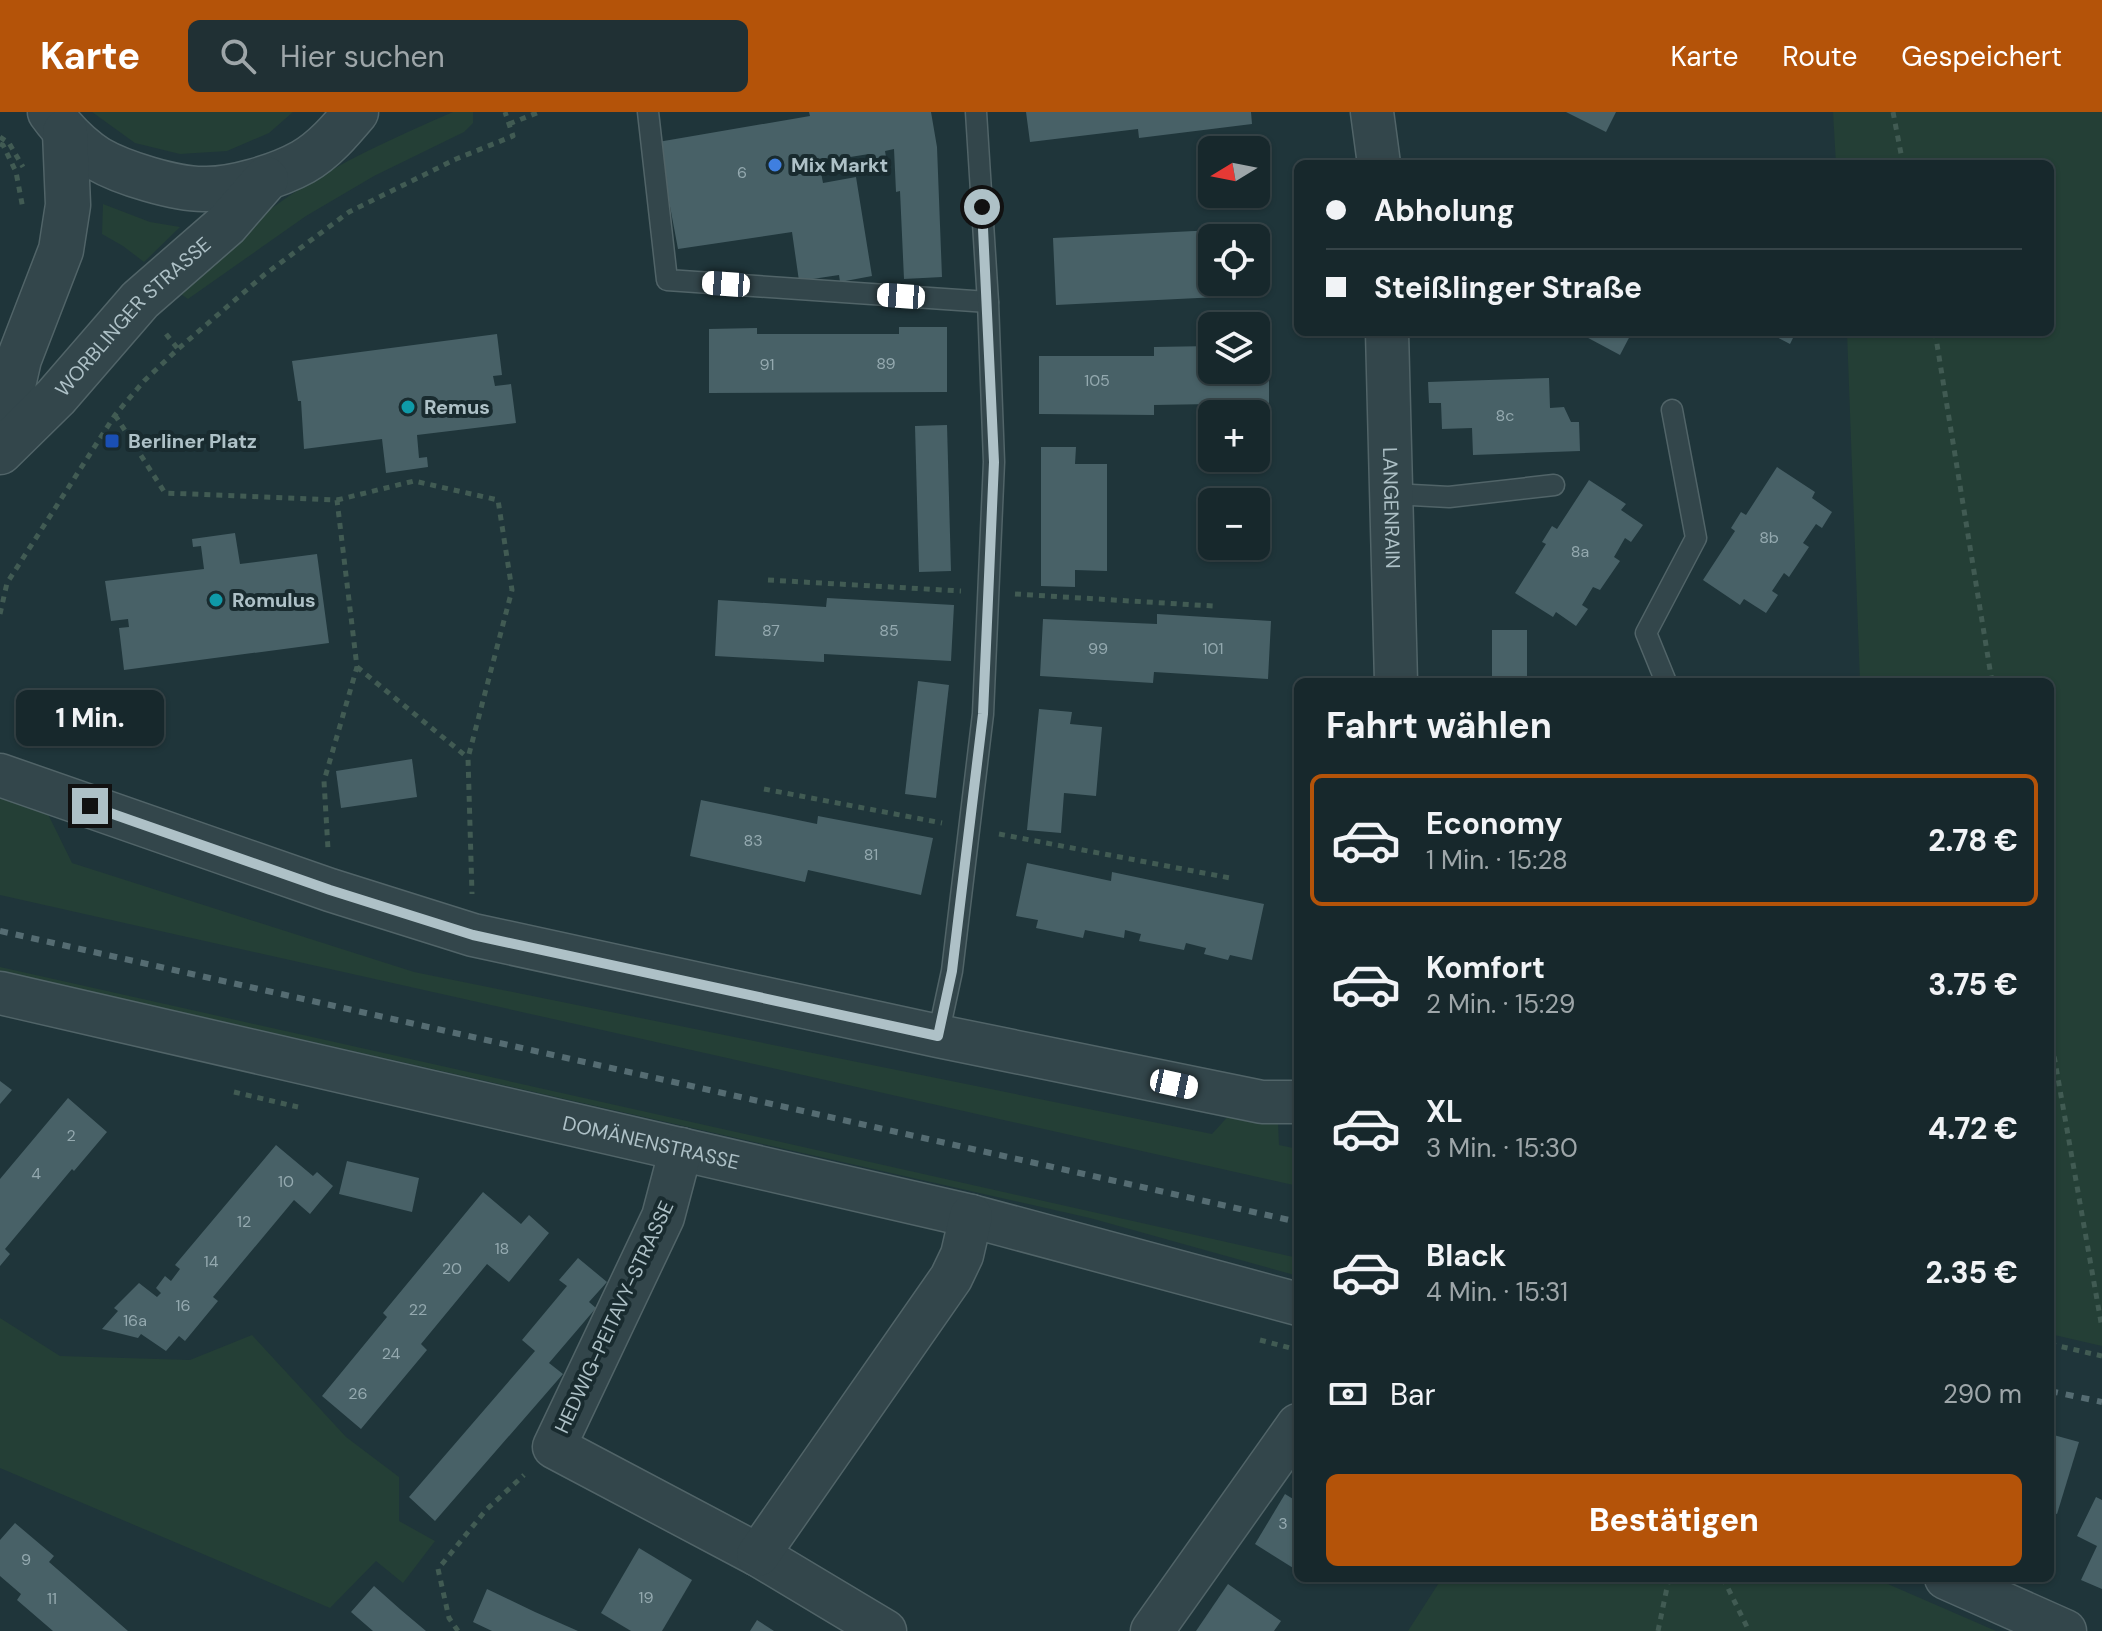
<!DOCTYPE html>
<html lang="de">
<meta charset="utf-8">
<style>
body{margin:0;font-family:"DM Sans",sans-serif;background:#203034;color:#f1f3f6;height:100vh;display:flex;flex-direction:column;font-size:30px;white-space:nowrap}
*{box-sizing:border-box;margin:0}
p{font-size:26px;color:#9ea6a9}
.icon{flex:none;width:44px;height:44px;fill:none;stroke:currentColor;stroke-width:2;stroke-linecap:round;stroke-linejoin:round}
.map{position:relative;flex:1;overflow:hidden}
.side{position:absolute;left:1294px;top:566px;width:760px;height:904px;display:flex;flex-direction:column;background:#17282c;border-radius:12px;box-shadow:0 2px 6px #0004,0 0 0 2px #364448}
.side>*{flex:none}
.guide{position:absolute;left:1294px;top:48px;width:760px;height:176px;border-radius:12px;box-shadow:0 2px 6px #0004,0 0 0 2px #364448;display:grid;align-content:center;height:176px;padding:0 32px;background:#17282c}
.needle{width:52px;rotate:260deg}
.controls{position:absolute;left:1198px;top:24px;display:grid;gap:16px}
.controls a{display:grid;place-items:center;width:72px;height:72px;border-radius:12px;background:#17282c;box-shadow:0 2px 6px #0004,0 0 0 2px #364448;font-size:40px}
.end{position:absolute;width:36px;height:36px;margin:-18px;border:10px solid #aec1c7;background:#111;box-shadow:0 0 0 4px #111}
.from{border-radius:50%}
.bubble{position:absolute;height:56px;border-radius:12px;background:#17282c;box-shadow:0 2px 6px #0004,0 0 0 2px #364448;font-size:26px;font-weight:800;line-height:56px;text-align:center}
.car{position:absolute;width:24px;height:48px;margin:-24px -12px;border-radius:10px;box-shadow:0 0 6px 2px #0007;background:linear-gradient(#fff 24%,#345 0 40%,#fff 0 76%,#345 0 86%,#fff 0)}
.guide b{display:flex;align-items:center;gap:28px;height:76px;font-size:30px}
.guide b+b{border-top:2px solid #364448}
.guide i{width:20px;height:20px;background:#f1f3f6}
ul{padding:0;list-style:none}
li{display:flex;align-items:center;gap:24px;height:132px;margin:0 16px 12px;padding:0 16px;border:4px solid transparent;border-radius:12px}
li div{flex:1}
li b{display:block;font-size:30px}
li em{font-style:normal;font-weight:800}
li.selected{border-color:#b45309}
li>.icon{width:72px;height:72px;stroke-width:1.5}
h2{padding:0 32px;font-size:36px;line-height:96px}
.pay{display:flex;align-items:center;gap:20px;height:88px;padding:0 32px;font-size:30px}
.pay p{margin-inline-start:auto}
.primary-button{display:flex;gap:16px;margin-top:auto;padding:16px 32px}
.primary-button a{flex:1;height:92px;border-radius:12px;background:#b45309;color:#fff;font-size:32px;font-weight:800;line-height:92px;text-align:center}
header{display:flex;align-items:center;gap:48px;box-sizing:border-box;height:112px;padding:0 40px;background:#b45309;color:#fff}
header strong{font-size:38px}
nav{display:flex;gap:44px;margin-inline-start:auto;font-size:28px}
.search{width:560px;height:72px;background:#203034;display:flex;align-items:center;gap:20px;box-sizing:border-box;padding:0 28px;border-radius:12px;color:#9ea6a9;font-size:30px}
.map>svg:first-child{display:block}
.green{fill:#243f36}
.building{fill:#486167}
.lines{fill:none;stroke-linecap:round;stroke-linejoin:round}
.service-casing{stroke:#516468;stroke-width:23}
.minor-casing{stroke:#516468;stroke-width:45}
.tertiary-casing{stroke:#516468;stroke-width:47}
.path{stroke:#415b53;stroke-width:5;stroke-dasharray:6 6;stroke-linecap:butt}
.service{stroke:#33464b;stroke-width:20}
.minor{stroke:#33464b;stroke-width:42}
.tertiary{stroke:#33464b;stroke-width:44}
.rail{stroke:#556c72;stroke-width:6;stroke-dasharray:8 8;stroke-linecap:butt}
.route{stroke:#aec1c7;stroke-width:10}
.shop-dot{fill:#3f7fe0;stroke:#192b2f;stroke-width:3}
.culture-dot{fill:#0f9aa8;stroke:#192b2f;stroke-width:3}
.transit-dot{fill:#1a4fb4;stroke:#192b2f;stroke-width:3}
.labels{text-anchor:middle;stroke-width:8;stroke-linejoin:round;paint-order:stroke}
.number-label{font-size:16px;fill:#94a9af}
.poi-label{font-size:20px;font-weight:bold;fill:#aec1c7;stroke:#192b2f;text-anchor:start}
.street-label{font-size:20px;fill:#aec1c7;stroke:#192b2f}
</style>
<header>
<strong>Karte</strong>
<div class="search"><svg class="icon" aria-label="search" viewBox="0 0 24 24"><circle cx="10" cy="10" r="6"/><path d="M15 15l6 6"/></svg>Hier suchen</div>
<nav><a>Karte</a><a>Route</a><a>Gespeichert</a></nav>
</header>
<div class="map">
<svg width="2102" height="1519" viewBox="0 0 2102 1519">
<rect width="100%" height="100%" fill="#1f353a"/>
<g class="green">
<path d="M92 0H293L269 21 227 39 180 42 135 31Z"/>
<path d="M453 0H473V11L464 20 374 64 306 104 188 187 175 178C210 144 248 112 289 84 339 50 398 24 453 0Z"/>
<path d="M1833 0H2102V1234L2050 1222V570H1860L1847 220H2050V52H1836Z"/>
<path d="M103 92 150 110 180 115 144 150 123 134 102 122Z"/>
<path d="M22 686 44 694 72 751 414 860 1212 1022 1232 1000 1278 1010 1279 1033 1298 1037V1074L0 783V687Z"/>
<path d="M0 855 1298 1146V1164L1090 1106 0 859Z"/>
<path d="M0 1206 60 1244 190 1248 252 1223 346 1325 399 1365V1409L435 1429 403 1471 376 1449 330 1496 0 1356Z"/>
<path d="M1442 1466H1874L1996 1519H1408Z"/>
</g>
<g class="building">
<path d="M809 0H931L937 35 942 165 904 167 900 79 896 80 894 37 885 39 886 45 870 48 869 42 819 50 823 71 856 65 872 164 840 170 839 163 799 169 792 120 678 137 658 30 810 4Z"/>
<path d="M1026 0H1251L1252 12 1139 26 1138 17 1030 30Z"/>
<path d="M1566 0H1616L1606 20Z"/>
<path d="M1255 116 1256 126H1212V170H1258L1259 183 1056 193 1053 126Z"/>
<path d="M899 215H947V280L709 281V217L757 216V222H899Z"/>
<path d="M1577 220H1632L1620 243Z"/>
<path d="M1767 220H1796L1790 232Z"/>
<path d="M497 222 502 263 493 264 495 274 511 272 516 311 417 323 419 346 427 345 428 355 386 361 382 327 304 337 301 289H298L292 249Z"/>
<path d="M1212 234V258H1256V234H1269V291L1154 293V303L1039 302V244H1154V235Z"/>
<path d="M1549 266 1550 296 1564 295 1571 310H1579L1580 339 1473 343 1472 316 1442 317 1441 291H1429L1428 270Z"/>
<path d="M947 313 951 459 919 460 915 314Z"/>
<path d="M1041 335H1076L1075 352H1107V459L1075 458V475L1041 474Z"/>
<path d="M1777 355 1815 380 1812 386 1832 400 1822 416 1816 412 1803 431 1809 435 1789 465 1784 461 1772 479 1778 483 1766 501 1744 487 1740 493 1703 468 1735 419 1731 416 1741 400 1746 403Z"/>
<path d="M1589 368 1626 392 1621 398 1643 413 1631 430 1625 426 1614 445 1620 449 1600 478 1593 475 1582 493 1588 497 1576 514 1556 500 1553 505 1515 481 1546 432 1542 430 1552 414 1557 417Z"/>
<path d="M235 421 240 452 317 442 329 531 124 558 119 516 129 515 128 507 111 509 105 469 204 457 201 434 193 435 192 427Z"/>
<path d="M827 486 954 493 951 549 824 542V550L715 544 718 488 826 495Z"/>
<path d="M1157 502 1271 509 1268 567 1154 560 1153 571 1040 564 1043 507 1157 512Z"/>
<rect x="1492" y="518" width="35" height="52"/>
<path d="M918 569 949 573 936 686 905 682Z"/>
<path d="M1039 597 1072 600 1070 612 1102 615 1096 684 1064 681 1061 721 1027 718Z"/>
<path d="M412 647 417 685 341 696 336 659Z"/>
<path d="M701 688 817 712 818 704 933 726 921 783 808 758 805 770 690 744Z"/>
<path d="M1027 751 1111 769 1112 760 1264 792 1252 848 1230 843 1228 848 1204 842 1206 836 1186 831 1184 838 1139 829 1141 822 1125 818 1124 826 1085 818 1083 826 1036 816 1038 808 1016 804Z"/>
<path d="M0 969 12 978 0 992Z"/>
<path d="M68 986 107 1020 74 1059 72 1057 5 1137 10 1142 0 1154V1067Z"/>
<path d="M276 1033 313 1064 317 1060 333 1074 310 1102 294 1088 213 1185 218 1189 185 1229 179 1224 166 1239 141 1222 138 1226 102 1217 118 1199 114 1196 139 1171 157 1185 161 1181 156 1176 165 1164 171 1169 180 1157 175 1153Z"/>
<path d="M347 1049 419 1066 412 1100 339 1082Z"/>
<path d="M483 1080 521 1112 529 1103 549 1121 509 1170 487 1152 421 1232 427 1238 361 1317 322 1284 387 1205 383 1201Z"/>
<path d="M578 1146 607 1170 589 1190 596 1196 549 1251 563 1262 435 1409 409 1385 535 1239 522 1228 567 1174 559 1168Z"/>
<path d="M2050 1322 2079 1330 2057 1402 2050 1400Z"/>
<path d="M1285 1382 1298 1390V1459L1255 1432Z"/>
<path d="M2096 1385 2102 1388V1477L2081 1468 2097 1434 2077 1424Z"/>
<path d="M15 1411 54 1444 49 1450 128 1519H53L17 1488 21 1482 0 1464V1428Z"/>
<path d="M639 1436 692 1468 662 1519H631L601 1501Z"/>
<path d="M1228 1472 1281 1509 1274 1519H1196Z"/>
<path d="M374 1474 401 1498 426 1519H373L351 1500Z"/>
<path d="M487 1477 535 1500 578 1519H492L473 1510Z"/>
<path d="M757 1508 774 1519H750Z"/>
</g>
<g class="lines">
<g class="service-casing">
<g id="service">
<path d="M648 0 667 168 988 190"/>
<path d="M1393 382 1449 385 1554 373"/>
<path d="M1666 570 1646 521 1696 426 1672 298"/>
<path d="M938 924 952 859 983 602 994 350 988 190 976 0"/>
</g>
</g>
<g class="minor-casing">
<g id="minor">
<path d="M1372 0 1379 52"/>
<path id="s1" d="M1387 220 1396 570"/>
<path d="M0 663 330 778 473 823 938 924 1262 990H1298"/>
<path id="s2" d="M0 881 971 1104 1298 1192"/>
<path d="M681 1037 663 1105 554 1335 758 1443 885 1519"/>
<path d="M758 1443 951 1166 962 1143 971 1104"/>
<path d="M1946 1466 2065 1519"/>
<path d="M1152 1519 1298 1313"/>
</g>
</g>
<g class="tertiary-casing">
<g id="tertiary">
<path d="M50 0C63 18 79 35 98 47 122 61 175 77 203 77 232 78 278 64 303 50 324 38 340 19 356 0"/>
<path d="M0 330 19 247 61 138 68 93 65 20"/>
<path id="s3" d="M0 340 56 285 140 188 226 113 266 67"/>
</g>
</g>
<g class="path">
<path d="M1893 0 1903 52"/>
<path d="M509 12 539 0"/>
<path d="M0 25 9 31 23 55"/>
<path d="M0 32 3 33 16 60 23 97"/>
<path d="M1935 220 1992 570"/>
<path d="M166 222 178 237"/>
<path d="M115 303 165 381 337 388 357 555 324 669 328 737"/>
<path d="M337 388 414 369 498 388 512 478 468 646 472 782"/>
<path d="M768 468 961 479"/>
<path d="M1015 482 1213 494"/>
<path d="M0 502 7 471 115 303 144 269 178 237 264 163 349 100 456 47 513 24 505 0"/>
<path d="M357 555 467 645"/>
<path d="M764 677 942 711"/>
<path d="M999 722 1230 766"/>
<path d="M2050 921 2102 1216"/>
<path d="M234 980 298 995"/>
<path d="M1260 1228 1298 1238"/>
<path d="M2050 1232 2102 1244"/>
<path d="M1723 1466 1749 1519"/>
<path d="M458 1519 449 1506 438 1457 486 1398 524 1363"/>
<path d="M1658 1519 1669 1466"/>
</g>
<use href="#service" class="service"/>
<use href="#minor" class="minor"/>
<use href="#tertiary" class="tertiary"/>
<g class="rail">
<path d="M0 819 1298 1110"/>
<path d="M2050 1279 2102 1290"/>
</g>
</g>
<g class="lines">
<path class="route" d="M90 694 330 778 473 823 938 924 952 859 983 602 994 350 982 95"/>
</g>
<circle class="shop-dot" cx="775" cy="53" r="8"/>
<g class="culture-dot">
<circle cx="408" cy="295" r="8"/>
<circle cx="216" cy="488" r="8"/>
</g>
<rect class="transit-dot" x="104" y="321" width="16" height="16" rx="4"/>
<g class="labels">
<g class="number-label">
<text x="742" y="66">6</text>
<text x="886" y="257">89</text>
<text x="767" y="258">91</text>
<text x="1097" y="274">105</text>
<text x="1505" y="309">8c</text>
<text x="1769" y="431">8b</text>
<text x="1580" y="445">8a</text>
<text x="771" y="524">87</text>
<text x="889" y="524">85</text>
<text x="1098" y="542">99</text>
<text x="1213" y="542">101</text>
<text x="753" y="734">83</text>
<text x="871" y="748">81</text>
<text x="71" y="1029">2</text>
<text x="36" y="1067">4</text>
<text x="286" y="1075">10</text>
<text x="244" y="1115">12</text>
<text x="502" y="1142">18</text>
<text x="211" y="1155">14</text>
<text x="452" y="1162">20</text>
<text x="183" y="1199">16</text>
<text x="418" y="1203">22</text>
<text x="135" y="1214">16a</text>
<text x="391" y="1247">24</text>
<text x="358" y="1287">26</text>
<text x="1283" y="1417">3</text>
<text x="26" y="1453">9</text>
<text x="646" y="1491">19</text>
<text x="52" y="1492">11</text>
</g>
<g class="poi-label">
<text x="791" y="60">Mix Markt</text>
<text x="424" y="302">Remus</text>
<text x="128" y="336">Berliner Platz</text>
<text x="232" y="495">Romulus</text>
</g>
<g class="street-label">
<text dy="7" stroke="none"><textPath href="#s3" startOffset="190">WORBLINGER STRASSE</textPath></text>
<text dy="7" stroke="none"><textPath href="#s1" startOffset="176">LANGENRAIN</textPath></text>
<text dy="7" stroke="none"><textPath href="#s2" startOffset="668">DOMÄNENSTRASSE</textPath></text>
<text transform="translate(614 1205) rotate(-65)" y="7">HEDWIG-PEITAVY-STRASSE</text>
</g>
</g>
</svg>
<div class="controls">
<a><svg class="needle" viewBox="-14 -14 28 28"><path d="M0-13l5 13h-10z" fill="#e53935"/><path d="M0 13l5-13h-10z" fill="#9ea6a9"/></svg></a>
<a><svg class="icon" aria-label="locate" viewBox="0 0 24 24"><circle cx="12" cy="12" r="6"/><path d="M12 2v4M12 18v4M2 12h4M18 12h4"/></svg></a>
<a><svg class="icon" aria-label="layers" viewBox="0 0 24 24"><path d="M12 4l9 5-9 5-9-5zM3 14l9 5 9-5"/></svg></a>
<a>+</a>
<a>−</a>
</div>
<i class="end from" style="left:982px;top:95px"></i>
<i class="end" style="left:90px;top:694px"></i>
<div class="bubble" style="left:16px;top:578px;width:148px">1 Min.</div>
<i class="car" style="left:726px;top:172px;rotate:274deg"></i>
<i class="car" style="left:901px;top:184px;rotate:274deg"></i>
<i class="car" style="left:1174px;top:972px;rotate:102deg"></i>
<div class="guide">
<b><i class="from"></i>Abholung</b>
<b><i></i>Steißlinger Straße</b>
</div>
<section class="side">
<h2>Fahrt wählen</h2>
<ul>
<li class="selected"><svg class="icon" aria-label="car" viewBox="0 0 24 24"><path d="M5 17H2v-5l4-1 3-4h7l3 4 3 1v5h-3M9 17h6M6 11h13"/><circle cx="7" cy="17" r="2"/><circle cx="17" cy="17" r="2"/></svg><div><b>Economy</b><p>1 Min. · 15:28</p></div><em>2.78 €</em></li>
<li><svg class="icon" aria-label="car" viewBox="0 0 24 24"><path d="M5 17H2v-5l4-1 3-4h7l3 4 3 1v5h-3M9 17h6M6 11h13"/><circle cx="7" cy="17" r="2"/><circle cx="17" cy="17" r="2"/></svg><div><b>Komfort</b><p>2 Min. · 15:29</p></div><em>3.75 €</em></li>
<li><svg class="icon" aria-label="car" viewBox="0 0 24 24"><path d="M5 17H2v-5l4-1 3-4h7l3 4 3 1v5h-3M9 17h6M6 11h13"/><circle cx="7" cy="17" r="2"/><circle cx="17" cy="17" r="2"/></svg><div><b>XL</b><p>3 Min. · 15:30</p></div><em>4.72 €</em></li>
<li><svg class="icon" aria-label="car" viewBox="0 0 24 24"><path d="M5 17H2v-5l4-1 3-4h7l3 4 3 1v5h-3M9 17h6M6 11h13"/><circle cx="7" cy="17" r="2"/><circle cx="17" cy="17" r="2"/></svg><div><b>Black</b><p>4 Min. · 15:31</p></div><em>2.35 €</em></li>
</ul>
<div class="pay"><svg class="icon" aria-label="cash" viewBox="0 0 24 24"><path d="M3 7h18v10H3z"/><circle cx="12" cy="12" r="2"/></svg>Bar<p>290 m</p></div>
<div class="primary-button"><a>Bestätigen</a></div>
</section>
</div>
